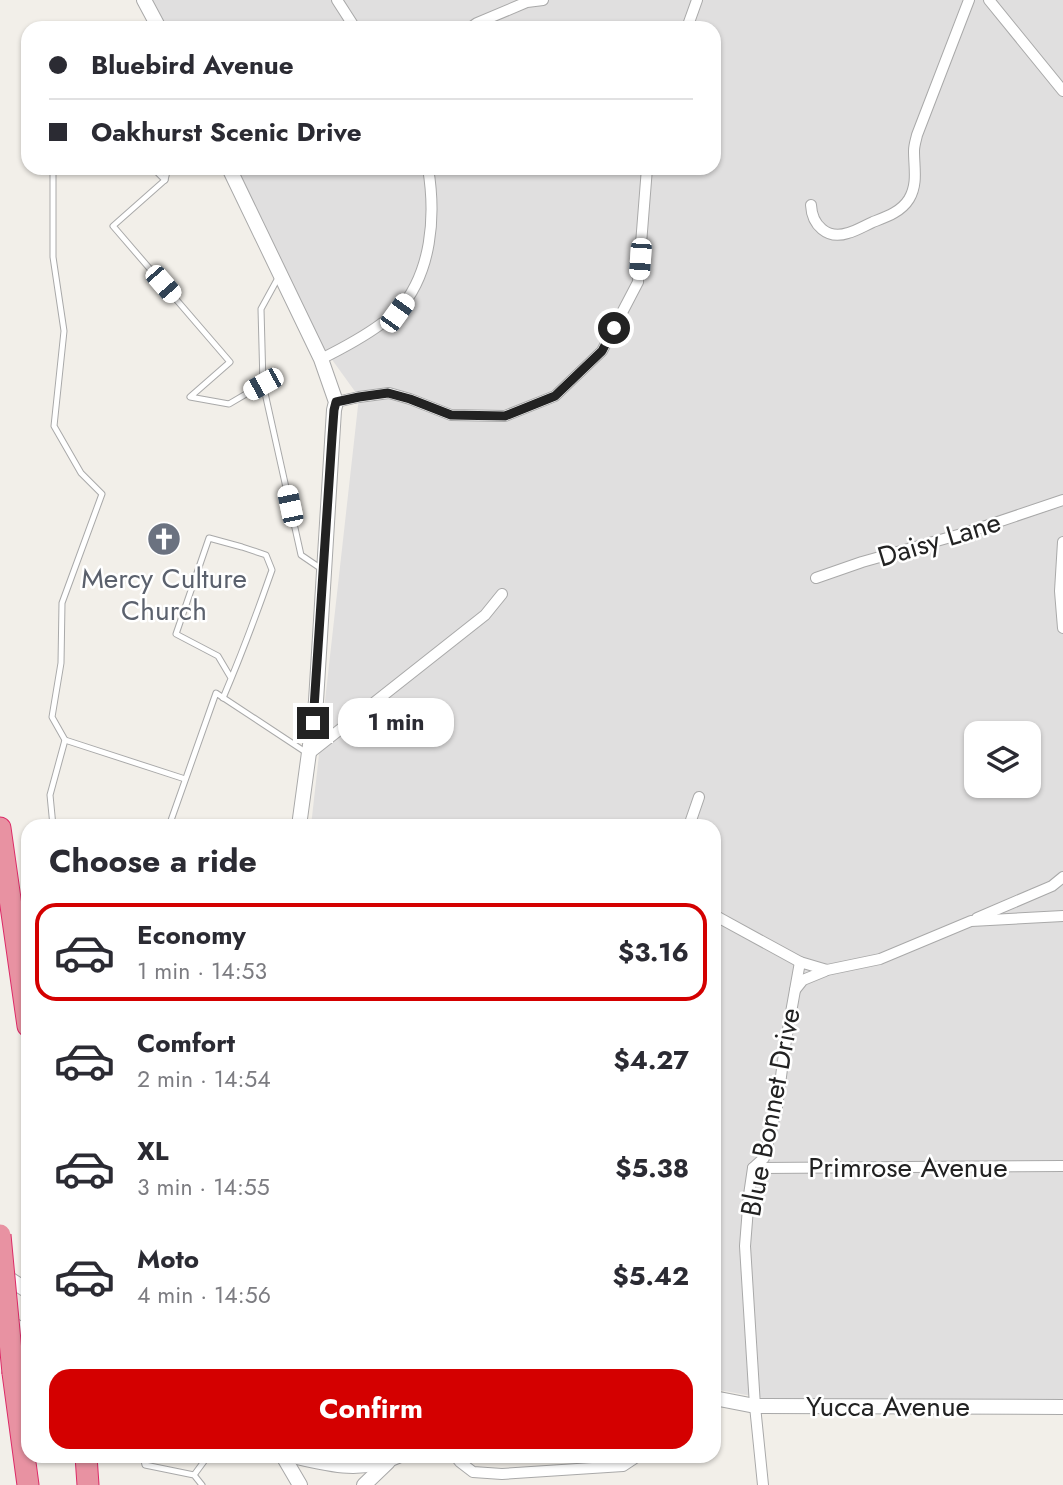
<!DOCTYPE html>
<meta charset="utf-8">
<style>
body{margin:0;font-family:Jost,sans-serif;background:#f7f7f7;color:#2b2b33;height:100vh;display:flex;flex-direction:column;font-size:26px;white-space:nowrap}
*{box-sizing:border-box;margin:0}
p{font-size:23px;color:#7c7c81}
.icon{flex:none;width:38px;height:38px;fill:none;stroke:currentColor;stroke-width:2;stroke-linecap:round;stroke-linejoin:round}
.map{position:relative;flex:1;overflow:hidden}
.panel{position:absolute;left:21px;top:819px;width:700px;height:644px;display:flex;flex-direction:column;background:#fff;border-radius:21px;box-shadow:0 2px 5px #0004}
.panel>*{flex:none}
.guide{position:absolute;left:21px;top:21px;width:700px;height:154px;border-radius:21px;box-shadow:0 2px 5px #0004;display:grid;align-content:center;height:154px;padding:0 28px;background:#fff}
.controls{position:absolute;left:964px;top:721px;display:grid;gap:14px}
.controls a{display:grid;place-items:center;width:77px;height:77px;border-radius:14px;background:#fff;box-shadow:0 2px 5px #0004;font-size:35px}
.end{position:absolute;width:32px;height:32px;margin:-16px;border:9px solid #222;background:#fff;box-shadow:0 0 0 4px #fff}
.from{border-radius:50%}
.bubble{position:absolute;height:49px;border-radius:21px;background:#fff;box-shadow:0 2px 5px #0004;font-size:23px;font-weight:700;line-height:49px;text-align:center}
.car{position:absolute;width:21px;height:42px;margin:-21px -10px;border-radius:9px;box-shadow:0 0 5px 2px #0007;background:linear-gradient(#fff 24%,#345 0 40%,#fff 0 76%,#345 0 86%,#fff 0)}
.guide b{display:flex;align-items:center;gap:24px;height:66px;font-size:26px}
.guide b+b{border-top:2px solid #e1e1e2}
.guide i{width:18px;height:18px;background:#2b2b33}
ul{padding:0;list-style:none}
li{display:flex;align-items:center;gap:21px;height:98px;margin:0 14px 10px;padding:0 14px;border:4px solid transparent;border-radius:21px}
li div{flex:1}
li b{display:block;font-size:26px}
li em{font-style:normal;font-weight:700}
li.selected{border-color:#d40000}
li>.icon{width:63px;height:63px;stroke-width:1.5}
h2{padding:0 28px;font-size:32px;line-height:84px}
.action{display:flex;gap:14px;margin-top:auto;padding:14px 28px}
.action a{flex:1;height:80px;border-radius:21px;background:#d40000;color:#fff;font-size:28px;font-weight:700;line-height:80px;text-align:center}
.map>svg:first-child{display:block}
.residential{fill:#e0dfdf;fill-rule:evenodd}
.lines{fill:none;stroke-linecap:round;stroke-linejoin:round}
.service-casing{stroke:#a9a9a9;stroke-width:7}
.minor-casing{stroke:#a9a9a9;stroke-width:12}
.tertiary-casing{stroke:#a9a9a9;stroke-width:16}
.motorway-casing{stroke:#dc2a67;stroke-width:23}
.service{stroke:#fff;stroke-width:5}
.minor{stroke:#fff;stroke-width:10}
.tertiary{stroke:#fff;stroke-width:14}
.motorway{stroke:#e892a2;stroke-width:21}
.motorway-bridge-casing{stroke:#dc2a67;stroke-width:23;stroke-linecap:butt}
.motorway-bridge{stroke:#e892a2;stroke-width:21}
.route{stroke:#222;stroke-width:9}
.labels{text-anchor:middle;stroke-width:5;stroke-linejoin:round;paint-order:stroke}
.street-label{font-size:28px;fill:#222;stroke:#fff}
.worship-label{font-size:28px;fill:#5b616d;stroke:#fff}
</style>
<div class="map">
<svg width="1063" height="1485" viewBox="0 0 1063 1485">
<rect width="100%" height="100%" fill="#f2efe9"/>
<path class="residential" d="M140 0H1063V1408L806 1406 714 1389V826H311L359 397 302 318 225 168H714V28H154ZM976 733H1029V786H976Z"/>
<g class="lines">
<g class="service-casing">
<g id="service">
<path d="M153 168 165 180"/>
<path d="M168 168 165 180 113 226 230 362 190 397 229 404 263 384 261 309 278 278"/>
<path d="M263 384 301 555 323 570"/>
<path d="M223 698C241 656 257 613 272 570L266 555 242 547 209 538 176 634 218 656 231 678"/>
<path d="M65 740 185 779"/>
<path d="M53 826 50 795 65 740 52 717 61 663 62 603 102 494 81 473 54 426 64 331 53 257V172L59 168"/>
<path d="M169 826 216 693 307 753"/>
<path d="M143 1456 145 1465 194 1475 202 1485"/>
<path d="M194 1475 208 1456"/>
</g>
</g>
<g class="minor-casing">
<g id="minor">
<path d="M337 0 355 28"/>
<path d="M989 0 1063 91"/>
<path d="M470 28 477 23 527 2 543 0"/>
<path d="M687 28 697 0"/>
<path d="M811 205C812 225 827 240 848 233 856 231 864 226 873 222 886 217 901 212 909 199 918 184 914 168 914 151 914 145 916 140 917 135L969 0"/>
<path d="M321 359C343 348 362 338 381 324 387 320 394 316 398 311 432 273 436 216 428 168"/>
<path d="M336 402 359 397 389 393 410 399 451 415 505 416 555 396 602 351 638 282 647 168"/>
<path d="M1063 542 1060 591 1063 628"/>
<path d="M816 578 862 562 965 533 1063 500"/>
<path d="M309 754 485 615 502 594"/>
<path d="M689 826 699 797"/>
<path d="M714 915 800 962"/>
<path d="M977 918 1052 886 1063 877"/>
<path d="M795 990 803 980 825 971"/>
<path d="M753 1168 1063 1166"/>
<path d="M455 1456 460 1462 473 1472 502 1474 623 1466 638 1456"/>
<path d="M763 1485 755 1406 745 1246 749 1195 753 1168 764 1158 777 1107 785 1046 800 962 827 970 880 959 971 921 1063 916"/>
</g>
</g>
<g class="tertiary-casing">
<g id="tertiary">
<path d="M144 0 159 28"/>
<path d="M229 168 321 359 336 402 334 410 316 701 299 826"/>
<path d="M0 1273 28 1291"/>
<path d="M4 1319 28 1334"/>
<path d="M714 1398 755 1406 1063 1407"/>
<path d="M283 1456 300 1485"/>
<path d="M293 1456C331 1465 362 1473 398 1456"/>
<path d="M364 1485 388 1462"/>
</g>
</g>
<g class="motorway-casing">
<g id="motorway">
<path d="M0 828 28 1026"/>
<path d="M13 1373 28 1485"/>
<path d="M86 1456 88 1485"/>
</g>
</g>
<use href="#service" class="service"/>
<use href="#minor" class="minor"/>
<use href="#tertiary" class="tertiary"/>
<use href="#motorway" class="motorway"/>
<g class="motorway-bridge-casing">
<path id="motorway-bridge" d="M0 1235 13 1373"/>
</g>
<use href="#motorway-bridge" class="motorway-bridge"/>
</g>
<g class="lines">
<path class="route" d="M313 723 332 437 334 410 336 402 359 397 388 393 410 399 451 415 505 416 555 396 602 351 614 328"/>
</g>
<defs>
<g id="church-disc" transform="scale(1.75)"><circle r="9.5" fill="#6b7280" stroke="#fff"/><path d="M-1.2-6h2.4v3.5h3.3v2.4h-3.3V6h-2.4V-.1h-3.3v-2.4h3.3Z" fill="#fff"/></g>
</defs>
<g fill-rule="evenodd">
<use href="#church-disc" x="164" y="539"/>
</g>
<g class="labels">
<g class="street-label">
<text transform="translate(939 539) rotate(-17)" y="10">Daisy Lane</text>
<text transform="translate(770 1112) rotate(-79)" y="10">Blue Bonnet Drive</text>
<text x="908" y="1177">Primrose Avenue</text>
<text x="888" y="1416">Yucca Avenue</text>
</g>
<g class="worship-label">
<text x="164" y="588">Mercy Culture<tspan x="164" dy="32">Church</tspan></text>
</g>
</g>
</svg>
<div class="controls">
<a><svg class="icon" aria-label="layers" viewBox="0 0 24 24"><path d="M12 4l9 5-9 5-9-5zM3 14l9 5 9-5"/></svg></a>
</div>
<i class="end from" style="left:614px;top:328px"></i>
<i class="end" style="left:313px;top:723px"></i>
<div class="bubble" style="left:338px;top:698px;width:116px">1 min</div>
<i class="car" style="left:640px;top:259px;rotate:184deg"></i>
<i class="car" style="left:163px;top:284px;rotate:139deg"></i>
<i class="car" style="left:397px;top:313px;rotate:36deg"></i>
<i class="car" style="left:263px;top:384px;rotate:241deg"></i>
<i class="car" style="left:290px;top:506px;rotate:348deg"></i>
<div class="guide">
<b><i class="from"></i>Bluebird Avenue</b>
<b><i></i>Oakhurst Scenic Drive</b>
</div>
<section class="panel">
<h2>Choose a ride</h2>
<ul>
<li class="selected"><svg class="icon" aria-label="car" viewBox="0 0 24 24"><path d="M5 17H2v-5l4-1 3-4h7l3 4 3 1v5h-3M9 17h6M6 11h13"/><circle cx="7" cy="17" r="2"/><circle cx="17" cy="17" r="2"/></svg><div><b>Economy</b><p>1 min · 14:53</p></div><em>$3.16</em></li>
<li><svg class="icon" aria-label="car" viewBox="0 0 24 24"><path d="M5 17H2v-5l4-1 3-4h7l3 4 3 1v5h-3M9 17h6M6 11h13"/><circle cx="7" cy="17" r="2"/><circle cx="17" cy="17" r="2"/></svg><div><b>Comfort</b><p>2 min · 14:54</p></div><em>$4.27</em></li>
<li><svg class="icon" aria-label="car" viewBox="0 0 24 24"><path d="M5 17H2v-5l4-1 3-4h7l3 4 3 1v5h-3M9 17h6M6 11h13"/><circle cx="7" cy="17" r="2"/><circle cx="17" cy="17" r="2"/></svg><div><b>XL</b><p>3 min · 14:55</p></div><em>$5.38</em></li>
<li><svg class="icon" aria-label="car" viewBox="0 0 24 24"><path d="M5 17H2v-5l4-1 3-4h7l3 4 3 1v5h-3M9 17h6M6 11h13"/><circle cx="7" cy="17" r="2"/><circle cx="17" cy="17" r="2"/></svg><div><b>Moto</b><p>4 min · 14:56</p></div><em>$5.42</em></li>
</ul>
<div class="action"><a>Confirm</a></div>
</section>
</div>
